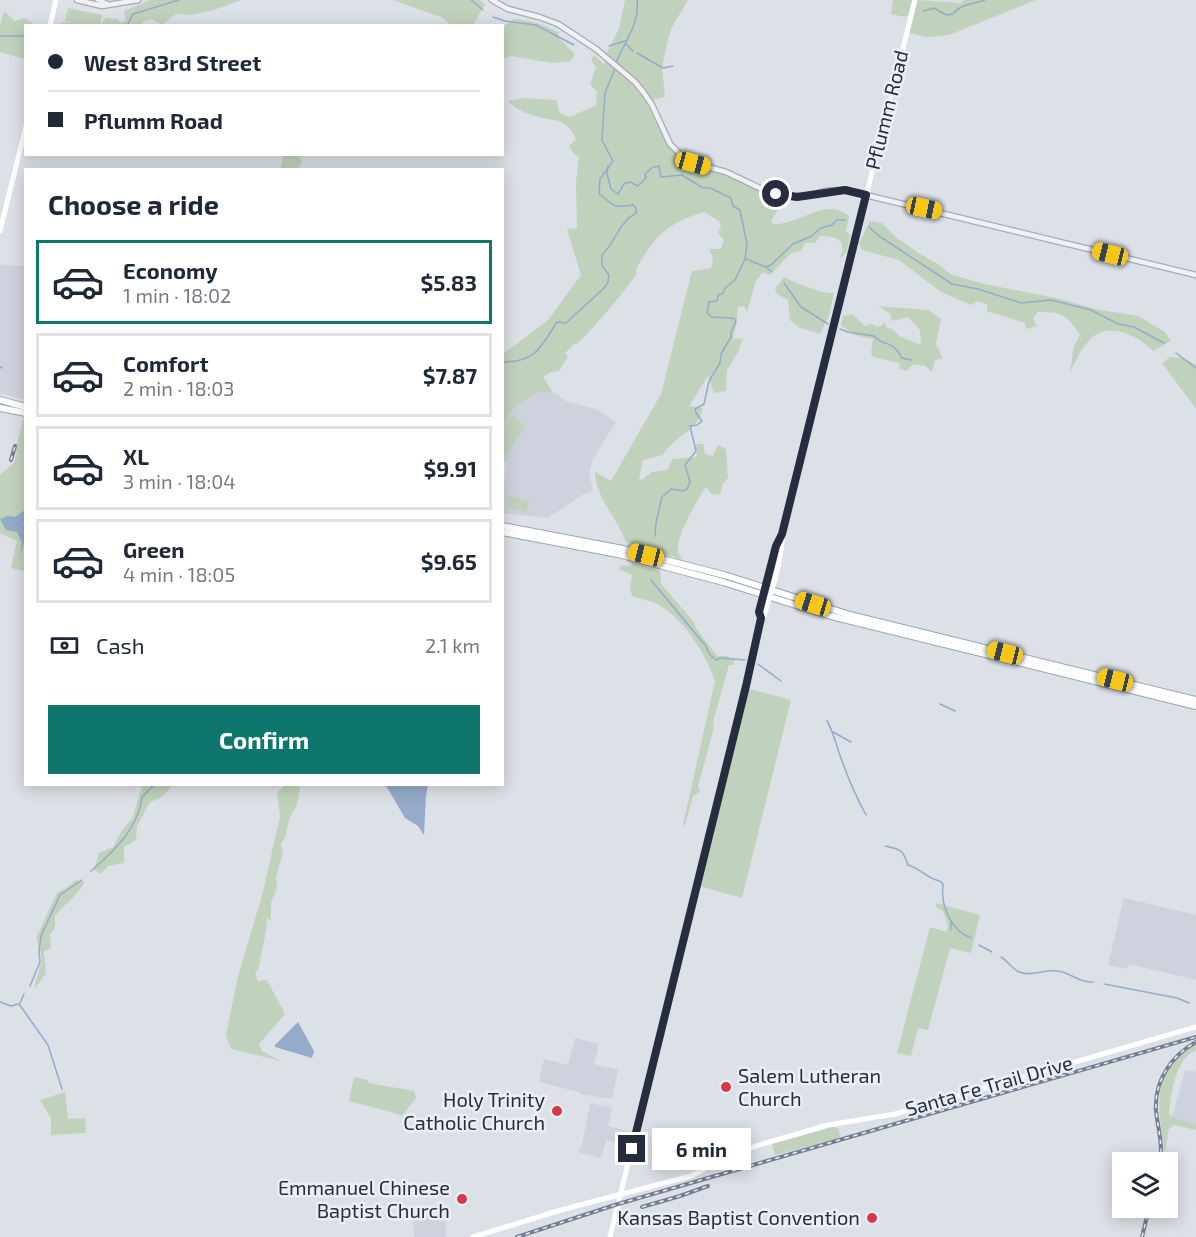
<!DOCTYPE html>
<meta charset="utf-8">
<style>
body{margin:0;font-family:"Exo 2",sans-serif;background:#f2f2f3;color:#1f2937;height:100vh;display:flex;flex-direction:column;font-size:22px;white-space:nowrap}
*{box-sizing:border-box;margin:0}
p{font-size:20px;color:#747a83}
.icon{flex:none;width:33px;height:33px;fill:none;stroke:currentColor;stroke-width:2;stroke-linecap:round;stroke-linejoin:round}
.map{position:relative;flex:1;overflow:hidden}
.side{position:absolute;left:24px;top:168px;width:480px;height:618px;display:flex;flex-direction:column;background:#fff;border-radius:0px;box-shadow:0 3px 15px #0003}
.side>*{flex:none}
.guide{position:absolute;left:24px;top:24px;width:480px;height:132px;border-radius:0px;box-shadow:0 3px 15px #0003;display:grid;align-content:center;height:132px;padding:0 24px;background:#fff}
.controls{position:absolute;left:1112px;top:1152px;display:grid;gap:12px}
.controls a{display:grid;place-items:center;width:66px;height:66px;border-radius:0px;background:#fff;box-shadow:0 3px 15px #0003;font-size:30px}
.end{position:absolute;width:27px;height:27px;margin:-14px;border:8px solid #252d3e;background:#fff;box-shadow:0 0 0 3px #fff}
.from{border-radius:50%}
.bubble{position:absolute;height:42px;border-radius:0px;background:#fff;box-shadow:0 3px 15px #0003;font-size:20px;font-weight:700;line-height:42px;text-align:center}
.car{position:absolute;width:18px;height:36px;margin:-18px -9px;border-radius:8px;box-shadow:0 0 4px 2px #0007;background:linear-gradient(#f5c518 24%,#345 0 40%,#f5c518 0 76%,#345 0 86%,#f5c518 0)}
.guide b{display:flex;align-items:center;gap:21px;height:57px;font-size:22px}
.guide b+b{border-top:2px solid #e0e1e3}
.guide i{width:15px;height:15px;background:#1f2937}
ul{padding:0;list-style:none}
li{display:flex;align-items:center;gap:18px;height:84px;margin:0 12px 9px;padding:0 12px;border:3px solid #e0e1e3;border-radius:0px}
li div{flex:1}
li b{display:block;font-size:22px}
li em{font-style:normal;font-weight:700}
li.on{border-color:#0f766e}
li>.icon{width:54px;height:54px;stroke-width:1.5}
h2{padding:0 24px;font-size:27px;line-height:72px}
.pay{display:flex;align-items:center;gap:15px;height:66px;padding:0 24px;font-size:22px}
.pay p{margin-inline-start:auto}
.action{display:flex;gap:12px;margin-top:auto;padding:12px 24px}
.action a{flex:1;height:69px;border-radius:0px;background:#0f766e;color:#fff;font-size:24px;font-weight:700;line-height:69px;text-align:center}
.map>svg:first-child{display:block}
.built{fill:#ced2dc}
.green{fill:#c1d2bc}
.water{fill:#94abca}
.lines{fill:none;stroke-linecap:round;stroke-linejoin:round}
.stream{stroke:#94abca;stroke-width:1.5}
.tertiary-casing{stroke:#a5aab4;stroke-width:7}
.primary-casing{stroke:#9aa3b4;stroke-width:8}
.tertiary{stroke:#eff1f5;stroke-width:4.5}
.secondary{stroke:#fff;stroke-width:5}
.primary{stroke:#fff;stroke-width:6}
.rail-casing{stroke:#747e92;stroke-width:4}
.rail{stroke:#ebeff5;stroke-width:1.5;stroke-dasharray:4.5;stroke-linecap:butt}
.route{stroke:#252d3e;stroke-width:8}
.poi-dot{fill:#d63746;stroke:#ebeff5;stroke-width:2}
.labels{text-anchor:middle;stroke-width:5;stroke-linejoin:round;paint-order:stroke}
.street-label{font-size:20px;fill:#252d3e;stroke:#ebeff5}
.poi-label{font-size:20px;fill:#252d3e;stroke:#ebeff5;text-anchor:end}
</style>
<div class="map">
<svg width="1196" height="1237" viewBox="0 0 1196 1237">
<rect width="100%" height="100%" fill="#dce0e7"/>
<g class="built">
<path d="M0 265 25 266V400L0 393Z"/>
<path d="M540 392 556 393 566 401 596 409 616 422 593 459 589 473 593 491 582 495 548 518 502 513 503 488 508 464 503 460V426L513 408Z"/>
<path d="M1124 898 1196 915V980L1129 964 1127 969 1108 965Z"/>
<path d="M575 1038 599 1044 594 1064 618 1070 612 1099 579 1094V1092L539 1082 544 1059 568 1065Z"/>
<path d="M1185 1070 1196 1072V1127L1171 1121Z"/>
<path d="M590 1103 612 1108 608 1126 632 1132 629 1147 606 1140 601 1158 578 1152 580 1147 582 1146Z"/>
<path d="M413 1214H445L446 1237H414Z"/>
</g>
<g class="green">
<path d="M150 0H241L214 10 191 15 176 14 162 25 152 19 143 22 142 25H102V23L106 18 117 19 121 23 126 20 124 11Z"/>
<path d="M393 0H479L485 4 473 25 452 26 443 18Z"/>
<path d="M625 0H688L672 27 668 39 662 68 665 97 653 100 631 75 606 54 619 29Z"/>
<path d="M893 0H912L908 15 905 17 891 14Z"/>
<path d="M917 0 961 3 964 0H1036L949 35 927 37 909 33Z"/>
<path d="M68 8 102 15 100 25H60L62 22 73 23 65 21Z"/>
<path d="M4 11 15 21 24 18 35 25 26 26 25 59 0 52V25Z"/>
<path d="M513 19C530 20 544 24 559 33L558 37 575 54 571 61 552 63 510 56 503 59V27Z"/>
<path d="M594 55 604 64 606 61C620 73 635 84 645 100 656 117 662 137 675 152 689 168 714 170 734 178 751 185 766 195 785 199L771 221 773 224C801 225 825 196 849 216L846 231 850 235 847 252 839 259C849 240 836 236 820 236L815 243H805L801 251 791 253 770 275 763 272 756 281 747 312 744 306 738 307 736 327 733 339 743 338 738 352 727 370 726 391 714 393 708 376 689 406 703 408C698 431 674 436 663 455L643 460 639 480 643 479 652 472 667 470 673 459 697 457 696 444H703L705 454 713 456 718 445 726 449 728 478 723 483 720 495 712 494 706 487C698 498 675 538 678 551 678 554 681 557 683 560L626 542C618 519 595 497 595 472L611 481 661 394 692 271 711 268 713 258 709 249H721L724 240 718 233 721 227 719 221 704 212C666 224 656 235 636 269L637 274C618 299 599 322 577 344L575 343 565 353 568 357 559 371 551 372 543 377 553 393 540 392 513 408 503 426V354L548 320 581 275 567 229 577 228 576 183 579 157 575 155 569 146 576 139C567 117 553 122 532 115 523 113 515 107 507 101L524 98 556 100 560 113 570 117 596 105 597 92 590 84 596 68 591 60Z"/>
<path d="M284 155H298L302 162 298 169H280Z"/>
<path d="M870 221 882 223 897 238 920 254 938 264 950 274 984 284 1056 298 1096 309 1138 316 1165 332 1171 341 1153 351C1136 334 1105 319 1087 343 1080 351 1075 363 1070 372L1074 346 1080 335C1067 315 1063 312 1038 312L1033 318 1037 326 1026 329 1025 323 987 311V304L978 301 971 305 941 292 899 260 862 250 859 243Z"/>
<path d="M784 277C794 282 824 295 834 293L829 315 820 334 798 327 790 320 788 300 777 294 775 289Z"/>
<path d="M878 306 928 310 941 319 936 344 943 359 935 360 932 372 925 366 913 364 907 371 900 369 899 363 873 357 871 353 873 339 854 335 841 325 843 316 852 314 865 326 872 324 878 327 885 323 887 328 892 329 901 337 919 344 921 343 920 330 908 317 892 321 890 314Z"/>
<path d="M1170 357 1183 358 1196 365V409L1162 363Z"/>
<path d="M24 416 26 417 25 571 11 568 17 541 0 533V475L14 463 17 452 15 451Z"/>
<path d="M512 416 526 426 507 454 503 451V430Z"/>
<path d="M509 496 529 501 526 512 506 507Z"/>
<path d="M633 563 660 571 661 584 693 621 696 628 717 656H727L734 660V665H729L713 722 714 728 698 786 700 792 693 796 685 825H683L715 681C706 654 683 616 655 603 648 600 640 599 632 596L630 587 632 575 619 569 621 565 631 566Z"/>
<path d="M750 689 791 700 742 898 699 886 747 691Z"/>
<path d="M143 784 172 785C166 794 160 799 150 802L137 826 136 840 124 847V863L108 866 101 874 94 870 99 853 113 847 122 830 132 819Z"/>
<path d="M285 785H300L297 805 289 819 286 835 281 844 283 853 276 877 277 888 271 903V921L267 918 266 931 258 971 255 972 258 981 267 980 285 1014 259 1044 262 1051 281 1061 231 1049 226 1035 238 976 263 892 280 816 277 792Z"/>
<path d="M76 880 85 882C77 896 65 903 55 916V928L50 934 51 946 49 950 44 951 46 973 35 989C37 965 48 967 36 938L57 893 66 888Z"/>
<path d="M936 903 980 915 971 953 950 948 928 1030 918 1028 911 1056 897 1053 930 927 946 932 948 926 943 911 936 907Z"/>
<path d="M1196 1044V1050C1175 1059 1171 1094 1169 1114L1176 1119 1196 1125V1130L1174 1125 1169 1128 1165 1152C1158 1112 1149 1064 1196 1044Z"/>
<path d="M354 1077 368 1080V1083L414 1091 416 1098 402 1116 391 1112 349 1101Z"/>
<path d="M65 1092 68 1119 85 1118 86 1133 51 1135V1118L40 1100Z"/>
<path d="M833 1127 839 1129 840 1138 775 1155 772 1144Z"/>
</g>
<g class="water">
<path d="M25 510V520L23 524 25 526V539L20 557 22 543 17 532 6 530 0 519 7 516 15 517Z"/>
<path d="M385 784 428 785 426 795 424 835 418 826 405 818Z"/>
<path d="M298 1022 314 1051 312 1058 275 1047V1045Z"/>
</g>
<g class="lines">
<g class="stream">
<path d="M471 0 483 10"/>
<path d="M923 11 934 8 946 15 953 14C960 4 974 4 985 0"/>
<path d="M493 17 505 21 536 25 574 45"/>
<path d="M127 26 133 14 179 0"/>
<path d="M0 36H26"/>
<path d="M626 44 633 51"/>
<path d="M609 46 628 40"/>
<path d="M637 53 663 68 673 66"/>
<path d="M616 63C624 42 640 24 637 0"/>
<path d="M608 166 607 174 611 189 618 194 624 184 630 182 638 186 646 178 645 174 653 167 659 166 661 177 682 175 703 188H710L731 198 733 206 740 210 747 244 745 259 735 280 726 287 722 294 718 295 717 301 709 302 707 313 712 317 733 318 736 321 731 332V337L721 354 720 363 709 381 704 404 695 409 696 413 702 421 697 425 690 426 696 451 685 465 690 482 687 489 683 491 671 489 662 497 656 523 655 536"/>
<path d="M869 227 879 236 952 284 978 289 1021 303 1051 300 1091 310 1118 324 1134 327 1164 343"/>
<path d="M746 259 766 267 771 265 793 244 810 237 821 228 832 225 837 220H845"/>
<path d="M766 267 772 272"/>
<path d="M784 283 801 307 828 324"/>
<path d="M840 329 848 332 874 336C884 347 892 339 902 358L911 360"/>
<path d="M1176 353 1196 368"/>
<path d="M502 362C536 362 541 347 557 322L566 323 604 288 608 282 609 275 602 266V255C616 242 618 223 636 213V208L633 205C609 208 617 206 599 194L600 179 613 161 602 140 605 93 615 68"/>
<path d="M0 367 2 368"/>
<path d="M502 371V380"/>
<path d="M651 580 705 645 710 655 716 660 721 658 745 660"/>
<path d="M758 664 781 681"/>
<path d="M940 704 955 711"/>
<path d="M827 721C834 733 836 745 841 758 848 778 856 797 866 815"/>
<path d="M833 732 851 742"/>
<path d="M885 846C901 850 902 848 908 865 920 868 927 879 940 881L943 884C940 905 951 931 971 938"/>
<path d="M91 871C113 852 139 828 142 797L155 784"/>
<path d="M951 930V922"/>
<path d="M979 945 992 952"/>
<path d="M1001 957C1008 961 1012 969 1019 972 1030 977 1045 969 1057 971 1070 972 1079 983 1093 982"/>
<path d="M1104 984 1177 998 1189 1003"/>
<path d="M30 986 40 962 39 950 41 936 60 895 82 880"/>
<path d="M0 1002 11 1006 18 1004"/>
<path d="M20 1003 24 994"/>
<path d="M19 1004 48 1045 62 1089"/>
</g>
<g class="tertiary-casing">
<g id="tertiary">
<path d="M77 0 102 6 138 0"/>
<path d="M98 0 107 4"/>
<path d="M492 0 508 9 539 17 558 24 596 49 635 82 644 93 652 105 670 144 681 155 693 163 726 172 766 191 785 196H808L825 191 845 190 1196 275"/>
</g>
</g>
<g class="primary-casing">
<g id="primary">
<path d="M0 400 26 407"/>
<path d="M0 408 26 413"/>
<path d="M502 526 623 549 724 575 850 615 1196 700"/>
<path d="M502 532 618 554 723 582 831 616 1196 706"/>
</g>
</g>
<use href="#tertiary" class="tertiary"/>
<g class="secondary">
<path d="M50 26 56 0"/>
<path d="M0 231 26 126"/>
<path d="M761 618 759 612 776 546 782 534"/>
<path d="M473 1237 561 1210 691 1176 737 1152 766 1143 828 1125 895 1114 1196 1027"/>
<path d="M610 1237 761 618 764 616C771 592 783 559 782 534L915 0"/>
</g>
<use href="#primary" class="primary"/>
<g class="rail-casing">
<g id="rail">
<path d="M11 460 15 446"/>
<path d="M1160 1162C1163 1144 1158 1129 1156 1111 1154 1081 1171 1056 1196 1042"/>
<path d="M642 1207 680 1196 708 1186"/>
<path d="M517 1237 618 1204 1196 1037"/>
<path d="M1142 1237 1149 1208"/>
</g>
</g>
<use href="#rail" class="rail"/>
</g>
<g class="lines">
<path class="route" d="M632 1149 746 686 761 618 759 612 776 546 782 534 866 195 845 190 797 197 776 194"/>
</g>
<g class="poi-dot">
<circle cx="726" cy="1087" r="6"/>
<circle cx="557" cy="1111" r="6"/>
<circle cx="462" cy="1199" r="6"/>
<circle cx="872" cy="1218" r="6"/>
</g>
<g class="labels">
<g class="street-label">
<text transform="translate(887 110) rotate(-76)" y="7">Pflumm Road</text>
<text transform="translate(989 1086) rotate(-16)" y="7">Santa Fe Trail Drive</text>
</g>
<g class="poi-label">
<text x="738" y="1083" text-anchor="start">Salem Lutheran<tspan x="738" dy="23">Church</tspan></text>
<text x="545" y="1107">Holy Trinity<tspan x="545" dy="23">Catholic Church</tspan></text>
<text x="450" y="1195">Emmanuel Chinese<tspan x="450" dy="23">Baptist Church</tspan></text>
<text x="860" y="1225">Kansas Baptist Convention</text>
</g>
</g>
</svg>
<div class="controls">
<a><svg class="icon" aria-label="layers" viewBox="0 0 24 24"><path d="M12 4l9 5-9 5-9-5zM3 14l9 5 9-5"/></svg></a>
</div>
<i class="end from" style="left:776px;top:194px"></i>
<i class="end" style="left:632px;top:1149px"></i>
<div class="bubble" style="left:652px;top:1128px;width:99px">6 min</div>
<i class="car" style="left:693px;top:163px;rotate:105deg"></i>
<i class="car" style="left:924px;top:208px;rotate:102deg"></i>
<i class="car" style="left:1110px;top:254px;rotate:284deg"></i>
<i class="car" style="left:646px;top:555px;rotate:284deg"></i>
<i class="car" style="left:813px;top:604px;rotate:287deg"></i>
<i class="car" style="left:1005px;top:653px;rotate:284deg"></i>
<i class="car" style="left:1115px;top:680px;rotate:284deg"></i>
<div class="guide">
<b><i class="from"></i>West 83rd Street</b>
<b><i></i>Pflumm Road</b>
</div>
<section class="side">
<h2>Choose a ride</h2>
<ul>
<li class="on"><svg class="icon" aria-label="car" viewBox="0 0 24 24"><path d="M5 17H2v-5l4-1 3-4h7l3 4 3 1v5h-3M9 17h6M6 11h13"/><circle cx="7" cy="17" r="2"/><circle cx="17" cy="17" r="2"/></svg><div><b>Economy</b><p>1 min · 18:02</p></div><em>$5.83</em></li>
<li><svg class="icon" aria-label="car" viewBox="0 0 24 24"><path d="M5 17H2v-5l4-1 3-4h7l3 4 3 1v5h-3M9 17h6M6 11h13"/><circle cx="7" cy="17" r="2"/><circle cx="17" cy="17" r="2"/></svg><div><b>Comfort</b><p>2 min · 18:03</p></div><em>$7.87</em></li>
<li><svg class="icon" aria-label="car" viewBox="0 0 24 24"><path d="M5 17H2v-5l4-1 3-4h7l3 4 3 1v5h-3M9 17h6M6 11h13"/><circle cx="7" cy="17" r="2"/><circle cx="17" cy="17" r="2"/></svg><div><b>XL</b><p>3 min · 18:04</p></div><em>$9.91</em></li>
<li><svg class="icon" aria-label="car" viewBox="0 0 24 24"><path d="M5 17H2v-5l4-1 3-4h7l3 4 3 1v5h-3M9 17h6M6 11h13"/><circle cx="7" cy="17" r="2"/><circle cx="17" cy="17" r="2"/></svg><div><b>Green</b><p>4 min · 18:05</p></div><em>$9.65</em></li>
</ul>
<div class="pay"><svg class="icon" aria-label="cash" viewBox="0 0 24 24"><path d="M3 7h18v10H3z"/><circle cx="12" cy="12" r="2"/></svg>Cash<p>2.1 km</p></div>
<div class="action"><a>Confirm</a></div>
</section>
</div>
